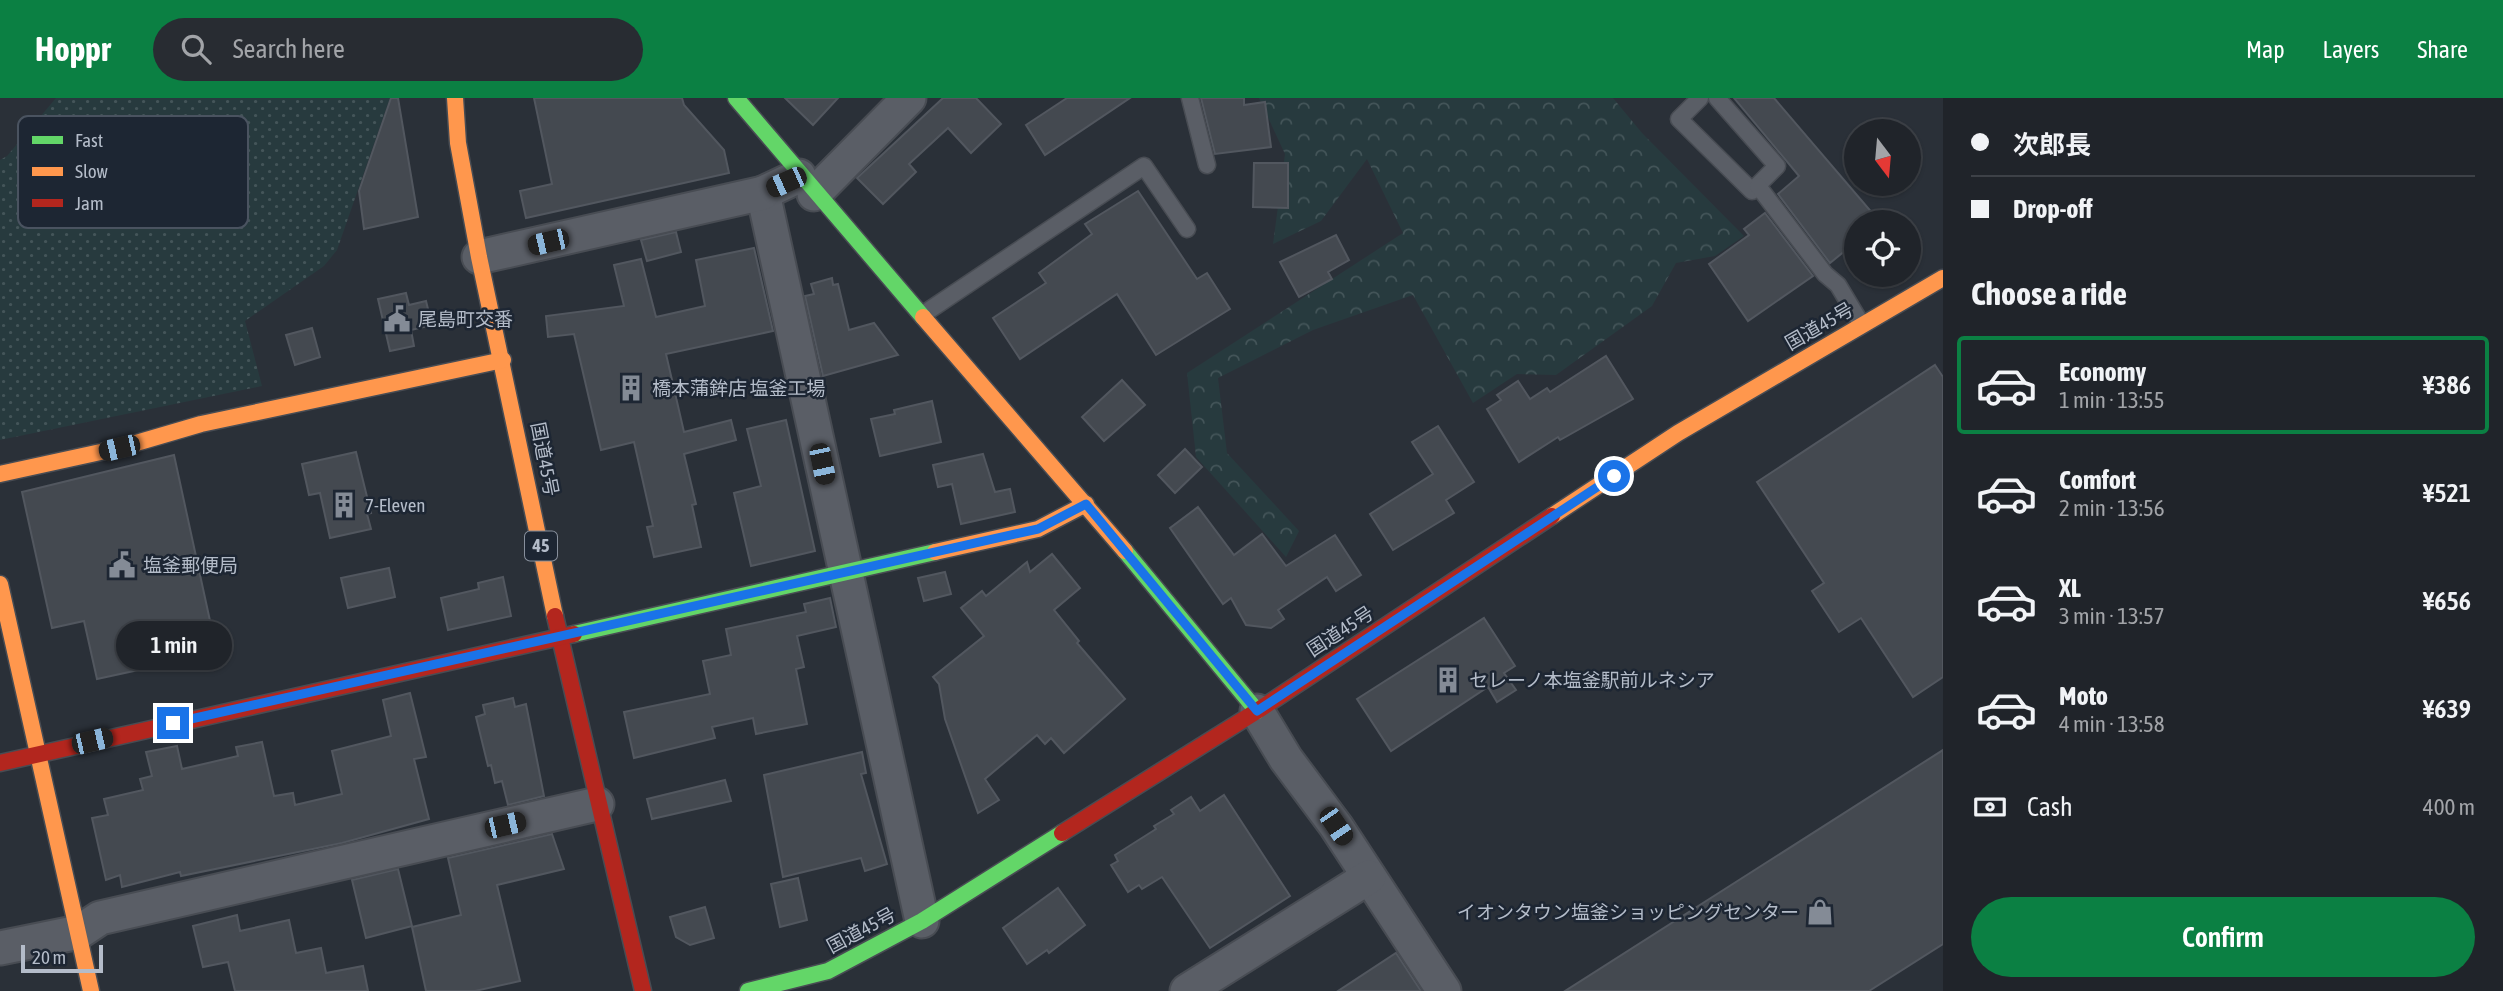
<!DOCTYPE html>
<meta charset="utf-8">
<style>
body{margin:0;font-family:"Asap Condensed","Noto Sans JP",sans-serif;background:#282c32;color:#f1f3f6;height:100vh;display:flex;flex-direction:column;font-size:26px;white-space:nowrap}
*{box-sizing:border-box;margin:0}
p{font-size:23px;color:#a2a4a8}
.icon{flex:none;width:38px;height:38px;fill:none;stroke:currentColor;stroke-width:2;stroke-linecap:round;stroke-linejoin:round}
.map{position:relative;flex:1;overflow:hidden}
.sheet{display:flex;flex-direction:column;background:#20242a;width:560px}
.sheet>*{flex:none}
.guide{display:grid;align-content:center;height:154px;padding:0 28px;background:#20242a}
.needle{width:46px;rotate:164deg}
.fabs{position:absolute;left:1844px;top:21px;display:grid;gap:14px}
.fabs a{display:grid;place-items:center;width:77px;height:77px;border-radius:50%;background:#20242a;box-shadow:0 2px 5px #0004,0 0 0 2px #3d4147;font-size:35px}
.scale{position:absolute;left:21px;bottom:18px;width:82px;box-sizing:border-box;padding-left:7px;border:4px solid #b4bcc9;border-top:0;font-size:19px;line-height:24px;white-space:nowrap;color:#b4bcc9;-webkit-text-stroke:5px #1d2633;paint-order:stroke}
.end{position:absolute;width:32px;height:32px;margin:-16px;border:9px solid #1a73e8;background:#fff;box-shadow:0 0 0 4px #fff}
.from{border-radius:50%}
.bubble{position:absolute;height:49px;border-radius:24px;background:#20242a;box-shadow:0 2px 5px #0004,0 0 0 2px #3d4147;font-size:23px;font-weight:600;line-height:49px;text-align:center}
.car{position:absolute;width:21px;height:42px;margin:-21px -10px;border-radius:9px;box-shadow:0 0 5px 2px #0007;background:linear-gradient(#222 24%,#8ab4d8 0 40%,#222 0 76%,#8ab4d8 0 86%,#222 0)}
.guide b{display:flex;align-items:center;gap:24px;height:66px;font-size:26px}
.guide b+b{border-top:2px solid #3d4147}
.guide i{width:18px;height:18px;background:#f1f3f6}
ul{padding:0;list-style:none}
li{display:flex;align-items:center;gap:21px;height:98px;margin:0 14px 10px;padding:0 14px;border:4px solid transparent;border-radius:7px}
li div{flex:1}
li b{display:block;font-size:26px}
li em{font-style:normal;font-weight:600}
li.on{border-color:#0b8043}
li>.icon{width:63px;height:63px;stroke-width:1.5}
h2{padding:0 28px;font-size:32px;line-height:84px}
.pay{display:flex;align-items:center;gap:18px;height:77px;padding:0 28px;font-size:26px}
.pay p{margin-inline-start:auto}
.primary-button{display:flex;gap:14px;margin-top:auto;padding:14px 28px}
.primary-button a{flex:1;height:80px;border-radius:42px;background:#0b8043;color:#fff;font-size:28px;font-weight:600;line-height:80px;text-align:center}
header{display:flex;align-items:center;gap:42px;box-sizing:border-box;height:98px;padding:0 35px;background:#0b8043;color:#fff}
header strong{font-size:33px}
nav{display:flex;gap:38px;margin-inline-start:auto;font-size:24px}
.search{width:490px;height:63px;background:#282c32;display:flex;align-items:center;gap:18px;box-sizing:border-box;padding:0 24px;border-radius:38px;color:#a2a4a8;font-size:26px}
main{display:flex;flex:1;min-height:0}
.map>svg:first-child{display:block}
.forest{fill:url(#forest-crowns)}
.park{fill:url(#park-dots)}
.building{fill:#444950;stroke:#52575f;stroke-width:2}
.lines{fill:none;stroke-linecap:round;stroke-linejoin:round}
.lane-casing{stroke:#484c53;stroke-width:19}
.street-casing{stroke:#484c53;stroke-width:37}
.fast-casing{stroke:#484c53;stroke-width:19}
.slow-casing{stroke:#484c53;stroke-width:19}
.jam-casing{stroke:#484c53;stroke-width:19}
.lane{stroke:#5a5e66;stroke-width:16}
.street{stroke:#5a5e66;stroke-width:33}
.fast{stroke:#63d668;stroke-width:16}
.slow{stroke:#ff974d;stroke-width:16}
.jam{stroke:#b3261e;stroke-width:16}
.route{stroke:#1a73e8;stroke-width:9}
.labels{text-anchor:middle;stroke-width:5;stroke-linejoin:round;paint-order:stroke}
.shield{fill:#1d2633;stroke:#878f9c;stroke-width:2}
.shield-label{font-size:18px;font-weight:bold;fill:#b4bcc9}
.poi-label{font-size:19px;fill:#b4bcc9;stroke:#1d2633;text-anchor:start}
.street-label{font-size:19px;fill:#b4bcc9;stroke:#1d2633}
.key{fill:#1d2633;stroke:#4a5360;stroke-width:2}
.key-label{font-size:19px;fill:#b4bcc9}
</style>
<header>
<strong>Hoppr</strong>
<div class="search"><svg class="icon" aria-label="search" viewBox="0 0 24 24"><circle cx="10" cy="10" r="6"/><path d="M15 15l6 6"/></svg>Search here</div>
<nav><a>Map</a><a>Layers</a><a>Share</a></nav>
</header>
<main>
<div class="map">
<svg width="1943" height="893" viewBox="0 0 1943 893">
<defs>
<pattern id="forest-crowns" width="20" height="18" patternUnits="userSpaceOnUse" patternTransform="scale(1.75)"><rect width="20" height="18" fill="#273a3e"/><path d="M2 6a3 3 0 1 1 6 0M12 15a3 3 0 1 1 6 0" fill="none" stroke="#445559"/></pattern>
<pattern id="park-dots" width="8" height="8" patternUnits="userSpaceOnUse" patternTransform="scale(1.75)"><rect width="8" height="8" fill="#273a3e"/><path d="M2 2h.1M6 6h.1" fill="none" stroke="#445559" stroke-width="1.8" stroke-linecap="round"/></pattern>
</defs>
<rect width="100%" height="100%" fill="#2a3038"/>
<path class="forest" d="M1259 0H1613L1642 35 1744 138 1715 158 1676 165 1652 208 1556 277 1517 276 1473 305 1413 197 1313 232 1218 280 1227 355 1299 433 1286 459 1196 359 1187 275 1403 135 1367 61 1321 123 1273 146 1285 56Z"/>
<path class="park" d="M56 0H390L337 152 324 168 245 223 262 288 0 342V62L7 58Z"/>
<g class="building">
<path d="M391 0H398L418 119 364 131 359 93Z"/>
<path d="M534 0H682L684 7 724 52 729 75 526 120 520 93 552 86Z"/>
<path d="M785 0H838L813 27Z"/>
<path d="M943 0H976L1001 26 971 55 948 30 909 66 916 74 883 106 857 80Z"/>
<path d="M1067 0H1130L1045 57 1026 27Z"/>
<path d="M1201 0H1244V7L1265 4 1271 49 1215 56Z"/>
<path d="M1734 0H1774L1880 124H1857V143L1830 165 1778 96 1799 78Z"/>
<path d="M1254 65H1288V110L1253 109Z"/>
<path d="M1138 93 1197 181 1207 175 1230 211 1156 257 1117 196 1020 261 993 220 1046 185 1039 175 1092 136 1085 126Z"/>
<path d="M1765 115 1813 178 1748 223 1709 166 1749 137 1744 131Z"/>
<path d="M676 134 681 154 647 163 641 142Z"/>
<path d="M1336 137 1349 162 1328 174 1332 181 1299 199 1280 164Z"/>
<path d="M754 150 773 233 666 256 684 334 731 322 736 342 684 356 696 406 692 407 701 449 654 459 647 429 653 428 634 344 601 352 574 236 548 239 546 218 624 208 614 167 641 161 656 219 705 208 696 162Z"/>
<path d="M832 180 833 187 838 186 849 232 874 225 898 257 823 278 805 198 814 196 811 186Z"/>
<path d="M406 195 409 207 426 203 432 227 411 232 414 248 390 253 378 201Z"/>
<path d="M312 230 320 259 295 267 286 237Z"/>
<path d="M1606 258 1633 301 1560 342 1558 339 1519 364 1487 311 1501 302 1497 297 1518 283 1530 301 1547 290 1550 294Z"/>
<path d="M1935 267 1943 279V579L1913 599 1861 520 1839 534 1812 493 1824 485 1757 384Z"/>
<path d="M1122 282 1145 307 1104 343 1082 319Z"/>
<path d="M932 303 941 344 880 358 871 321 895 316 894 312Z"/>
<path d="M786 322 815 453 751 468 734 395 761 388 747 331Z"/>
<path d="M1438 328 1474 384 1446 402 1454 415 1393 452 1370 416 1433 376 1412 344Z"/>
<path d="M1185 351 1202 369 1175 395 1158 377Z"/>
<path d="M356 354 371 415 367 416 371 431 330 440 320 395 309 397 302 366Z"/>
<path d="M983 356 995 394 1010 391 1015 414 961 426 952 386 938 389 933 367Z"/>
<path d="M174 357 217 555 97 581 84 523 52 530 22 394Z"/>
<path d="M1198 409 1234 457 1262 436 1286 468 1335 437 1361 477 1336 493 1327 479 1278 512 1284 521 1271 530 1246 527 1231 500 1223 506 1170 430Z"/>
<path d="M1052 456 1080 490 1054 512 1079 543 1077 545 1125 601 1064 655 1051 640 1045 646 1037 637 985 681 999 702 978 715 945 621 939 586 933 579 984 538 961 510 982 493 986 498 1027 464 1030 474Z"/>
<path d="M389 470 395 499 348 510 341 480Z"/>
<path d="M945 474 951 496 924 503 918 480Z"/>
<path d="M503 479 511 518 448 532 441 500 479 491 478 485Z"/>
<path d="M830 500 836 529 797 538 804 569 796 571 807 626 756 636 753 620 712 629 715 640 634 660 624 614 710 596 703 563 731 557 726 531 806 514 804 506Z"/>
<path d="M1484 520 1515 568 1504 575 1516 592 1497 604 1488 589 1391 653 1357 601Z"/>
<path d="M410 595 426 659 414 661 429 721 342 745 181 778 180 774 122 789 120 777 106 782 92 720 108 717 104 701 143 692 140 681 152 678 146 654 177 648 182 671 238 658 236 649 262 644 274 698 293 695 295 707 342 696 332 653 391 638 383 602Z"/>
<path d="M513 600 515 609 526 606 544 698 508 707 502 683 495 685 491 667 488 668 476 619 485 616 483 607Z"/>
<path d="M1943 652V846L1869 893H1565Z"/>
<path d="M862 654 866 675 861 676 887 766 865 773 861 760 783 779 764 677Z"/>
<path d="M725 682 731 703 652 721 647 701Z"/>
<path d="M1224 697 1290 798 1210 850 1162 779 1142 791 1139 787 1128 794 1111 767 1118 763 1115 757 1156 731 1154 728 1174 716 1171 712 1191 699 1200 713Z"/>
<path d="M552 736 564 771 497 787 520 883 475 893H426L412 829 461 817 448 760Z"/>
<path d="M398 771 412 828 366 840 352 782Z"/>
<path d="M798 780 807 822 780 829 771 786Z"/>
<path d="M1058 790 1085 827 1049 855 1047 852 1027 866 1003 830Z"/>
<path d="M705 809 714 840 690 847 676 839 670 819Z"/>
<path d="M237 817 240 833 289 822 296 855 321 850 326 875 363 868 368 893H235L228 864 203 869 193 828Z"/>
<path d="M1396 855 1421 893H1338Z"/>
</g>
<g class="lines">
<g class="lane-casing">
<g id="lane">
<path d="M1190 0 1207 67"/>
<path d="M1700 0 1679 21 1752 93 1777 68 1717 0"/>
<path d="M1758 88 1825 176 1838 187 1862 227"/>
<path d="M922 217 1144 68 1187 131"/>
</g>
</g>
<g class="street-casing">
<g id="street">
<path d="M799 78 763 95 922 823"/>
<path d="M814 96 909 0"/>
<path d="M479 159 763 95"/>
<path d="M1257 613 1286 661 1336 728 1444 893"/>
<path d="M0 850 79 834 100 820 597 706"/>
<path d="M1187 893 1369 779"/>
</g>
</g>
<g class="fast-casing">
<g id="fast">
<path d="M736 0 923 219"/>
<path d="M1125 453 1257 613"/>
<path d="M574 536 935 454"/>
<path d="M748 893 828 873 922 823 1062 735"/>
</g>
</g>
<g class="slow-casing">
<g id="slow">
<path d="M455 0 458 45 479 159 555 518"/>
<path d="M923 219 1125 453"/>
<path d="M0 376 119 350 201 326 503 262"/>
<path d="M1552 418 1678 335 1943 180"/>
<path d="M935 454 1038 431 1086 406"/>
<path d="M0 486 91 893"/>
</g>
</g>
<g class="jam-casing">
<g id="jam">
<path d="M555 518 643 893"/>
<path d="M0 665 574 536"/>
<path d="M1062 735 1257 613 1552 418"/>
</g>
</g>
<use href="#lane" class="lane"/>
<use href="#street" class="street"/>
<use href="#fast" class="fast"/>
<use href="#slow" class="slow"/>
<use href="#jam" class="jam"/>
</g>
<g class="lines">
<path class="route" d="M173 625 1038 431 1086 406 1257 613 1614 378"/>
</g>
<defs>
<g id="civic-bare" transform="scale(2.1)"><path d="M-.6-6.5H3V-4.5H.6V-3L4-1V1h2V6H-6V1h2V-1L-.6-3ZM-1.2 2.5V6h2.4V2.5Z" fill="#848b96" stroke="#1d2633" stroke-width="2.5" paint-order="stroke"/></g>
<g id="building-bare" transform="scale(2.1)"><path d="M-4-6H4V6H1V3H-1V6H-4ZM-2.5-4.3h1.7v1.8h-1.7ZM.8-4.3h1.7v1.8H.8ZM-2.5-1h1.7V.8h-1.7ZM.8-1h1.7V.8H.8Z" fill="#848b96" stroke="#1d2633" stroke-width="2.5" paint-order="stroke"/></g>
<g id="shop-bare" transform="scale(2.1)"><path d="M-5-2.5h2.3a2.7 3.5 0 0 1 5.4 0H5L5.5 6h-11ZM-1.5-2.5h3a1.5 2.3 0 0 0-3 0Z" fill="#848b96" stroke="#1d2633" stroke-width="2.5" paint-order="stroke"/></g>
</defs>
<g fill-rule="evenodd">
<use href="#civic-bare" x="397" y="221"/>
<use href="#building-bare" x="631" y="290"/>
<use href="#building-bare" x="344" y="407"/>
<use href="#civic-bare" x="122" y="467"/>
<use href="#building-bare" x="1448" y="582"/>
<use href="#shop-bare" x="1820" y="814"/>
</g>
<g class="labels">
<rect class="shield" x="525" y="433.5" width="32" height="29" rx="5"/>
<g class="shield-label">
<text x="541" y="454">45</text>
</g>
<g class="poi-label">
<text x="418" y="228">尾島町交番</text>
<text x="652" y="297">橋本蒲鉾店 塩釜工場</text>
<text x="365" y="414">7-Eleven</text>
<text x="143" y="474">塩釜郵便局</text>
<text x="1469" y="589">セレーノ本塩釜駅前ルネシア</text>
<text x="1799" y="821" text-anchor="end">イオンタウン塩釜ショッピングセンター</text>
</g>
<g class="street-label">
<text transform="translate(1819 228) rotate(-30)" y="7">国道45号</text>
<text transform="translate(545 361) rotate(79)" y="7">国道45号</text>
<text transform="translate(1340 533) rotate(-33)" y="7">国道45号</text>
<text transform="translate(861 832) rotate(-28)" y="7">国道45号</text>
</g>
</g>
<rect x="18" y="18" width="230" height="112" rx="10" class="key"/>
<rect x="32" y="38" width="31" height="8" fill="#63d668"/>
<rect x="32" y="69" width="31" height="9" fill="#ff974d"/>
<rect x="32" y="101" width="31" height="8" fill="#b3261e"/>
<g class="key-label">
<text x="75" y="49">Fast</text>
<text x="75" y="80">Slow</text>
<text x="75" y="112">Jam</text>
</g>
</svg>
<div class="fabs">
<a><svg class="needle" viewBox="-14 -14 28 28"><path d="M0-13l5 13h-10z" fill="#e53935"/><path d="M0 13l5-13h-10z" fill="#a2a4a8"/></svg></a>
<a><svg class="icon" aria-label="locate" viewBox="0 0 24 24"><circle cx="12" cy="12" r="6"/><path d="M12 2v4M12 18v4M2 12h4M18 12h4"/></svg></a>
</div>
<div class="scale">20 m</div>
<i class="end from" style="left:1614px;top:378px"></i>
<i class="end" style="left:173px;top:625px"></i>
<div class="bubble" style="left:116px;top:523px;width:116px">1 min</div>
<i class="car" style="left:786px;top:84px;rotate:246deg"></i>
<i class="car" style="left:548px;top:144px;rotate:257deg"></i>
<i class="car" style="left:119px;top:350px;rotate:257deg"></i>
<i class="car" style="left:822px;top:366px;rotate:168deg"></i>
<i class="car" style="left:92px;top:643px;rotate:77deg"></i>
<i class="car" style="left:505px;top:727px;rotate:77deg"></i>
<i class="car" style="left:1336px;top:728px;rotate:146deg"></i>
</div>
<section class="sheet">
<div class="guide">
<b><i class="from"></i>次郎長</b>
<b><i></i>Drop-off</b>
</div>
<h2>Choose a ride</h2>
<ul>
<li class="on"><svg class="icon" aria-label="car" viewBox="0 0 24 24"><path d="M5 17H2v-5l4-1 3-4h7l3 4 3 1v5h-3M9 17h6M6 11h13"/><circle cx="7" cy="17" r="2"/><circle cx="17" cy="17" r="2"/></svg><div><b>Economy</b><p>1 min · 13:55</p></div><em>¥386</em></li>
<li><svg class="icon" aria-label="car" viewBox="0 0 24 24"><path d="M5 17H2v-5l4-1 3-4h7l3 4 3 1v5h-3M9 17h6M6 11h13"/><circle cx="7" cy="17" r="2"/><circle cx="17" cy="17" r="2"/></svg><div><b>Comfort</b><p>2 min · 13:56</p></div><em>¥521</em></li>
<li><svg class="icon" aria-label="car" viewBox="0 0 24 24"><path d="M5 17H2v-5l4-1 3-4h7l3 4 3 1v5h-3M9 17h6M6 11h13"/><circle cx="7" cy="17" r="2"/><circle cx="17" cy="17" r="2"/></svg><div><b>XL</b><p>3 min · 13:57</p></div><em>¥656</em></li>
<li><svg class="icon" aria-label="car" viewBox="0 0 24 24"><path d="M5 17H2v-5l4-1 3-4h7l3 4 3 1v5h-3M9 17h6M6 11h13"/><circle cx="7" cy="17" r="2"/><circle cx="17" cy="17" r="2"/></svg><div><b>Moto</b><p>4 min · 13:58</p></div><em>¥639</em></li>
</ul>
<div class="pay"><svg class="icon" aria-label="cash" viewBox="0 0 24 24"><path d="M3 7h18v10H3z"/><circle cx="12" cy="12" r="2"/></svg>Cash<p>400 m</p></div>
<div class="primary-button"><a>Confirm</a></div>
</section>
</main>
